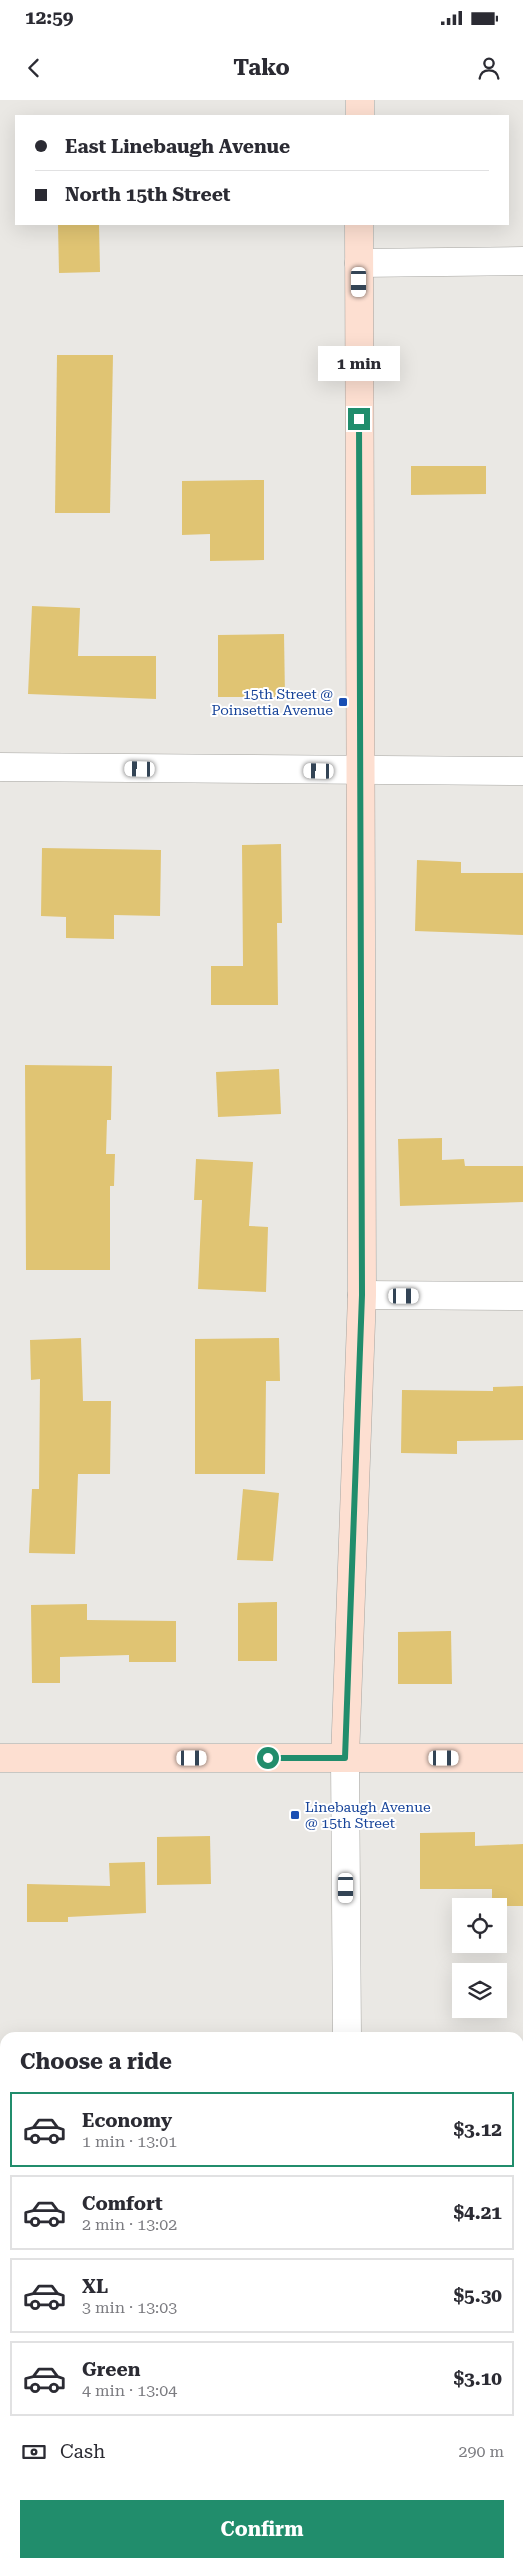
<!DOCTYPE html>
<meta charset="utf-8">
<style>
body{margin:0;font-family:"Roboto Serif",serif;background:#f2f2f3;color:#2b2b33;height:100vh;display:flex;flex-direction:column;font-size:19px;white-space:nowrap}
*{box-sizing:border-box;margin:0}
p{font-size:16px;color:#7c7c81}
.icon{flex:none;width:28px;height:28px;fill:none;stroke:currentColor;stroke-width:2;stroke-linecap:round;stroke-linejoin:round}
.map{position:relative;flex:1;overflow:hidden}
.side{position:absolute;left:0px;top:1932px;width:524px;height:536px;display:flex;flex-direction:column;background:#fff;border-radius:15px 15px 0 0;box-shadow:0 5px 20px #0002}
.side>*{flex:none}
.banner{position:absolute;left:15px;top:15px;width:494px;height:110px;border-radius:0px;box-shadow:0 5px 20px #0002;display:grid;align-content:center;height:110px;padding:0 20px;background:#fff}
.tools{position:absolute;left:452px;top:1798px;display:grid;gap:10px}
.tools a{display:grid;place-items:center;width:55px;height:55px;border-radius:0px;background:#fff;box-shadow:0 5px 20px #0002;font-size:25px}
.end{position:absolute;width:22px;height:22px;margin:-11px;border:6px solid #218d6c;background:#fff;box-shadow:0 0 0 2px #fff}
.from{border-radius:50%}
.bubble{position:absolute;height:35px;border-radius:0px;background:#fff;box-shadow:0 5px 20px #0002;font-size:16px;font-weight:700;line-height:35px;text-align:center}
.car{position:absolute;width:15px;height:30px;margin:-15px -8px;border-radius:6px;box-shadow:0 0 4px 1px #0007;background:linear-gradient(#fff 24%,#345 0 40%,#fff 0 76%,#345 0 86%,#fff 0)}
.banner b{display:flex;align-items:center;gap:18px;height:48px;font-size:19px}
.banner b+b{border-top:1px solid #e1e1e2}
.banner i{width:12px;height:12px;background:#2b2b33}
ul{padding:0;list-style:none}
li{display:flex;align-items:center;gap:15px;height:75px;margin:0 10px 8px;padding:0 10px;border:2px solid #e1e1e2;border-radius:0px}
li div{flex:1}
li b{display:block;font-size:19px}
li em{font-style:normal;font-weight:700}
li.current{border-color:#218d6c}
li>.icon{width:45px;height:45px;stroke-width:1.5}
h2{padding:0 20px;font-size:22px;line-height:60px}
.pay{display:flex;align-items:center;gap:12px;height:55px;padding:0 20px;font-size:19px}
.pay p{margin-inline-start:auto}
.primary-button{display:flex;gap:10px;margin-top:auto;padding:10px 20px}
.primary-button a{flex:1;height:58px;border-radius:0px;background:#218d6c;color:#fff;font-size:20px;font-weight:700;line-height:58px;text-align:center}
.status{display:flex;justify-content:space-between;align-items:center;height:35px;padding:0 25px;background:#fff;direction:ltr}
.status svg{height:14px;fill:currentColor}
header{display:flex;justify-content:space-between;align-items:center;height:65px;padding:0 20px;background:#fff;font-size:22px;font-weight:700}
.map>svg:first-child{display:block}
.building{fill:#e0c473}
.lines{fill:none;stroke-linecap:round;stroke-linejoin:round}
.street-casing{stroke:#a6a5a1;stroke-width:29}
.secondary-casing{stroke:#a6a5a1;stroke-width:29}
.street{stroke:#fff;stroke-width:28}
.secondary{stroke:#fddfd1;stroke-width:28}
.route{stroke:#218d6c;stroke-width:6}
.transit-dot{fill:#1a4fb4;stroke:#fff;stroke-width:2}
.labels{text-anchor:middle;stroke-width:4;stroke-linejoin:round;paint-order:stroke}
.transit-label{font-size:14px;fill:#164399;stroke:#fff;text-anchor:end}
</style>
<div class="status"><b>12:59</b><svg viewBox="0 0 49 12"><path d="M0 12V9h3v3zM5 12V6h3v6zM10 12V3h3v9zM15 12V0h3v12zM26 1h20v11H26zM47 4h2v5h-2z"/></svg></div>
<header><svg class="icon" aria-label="back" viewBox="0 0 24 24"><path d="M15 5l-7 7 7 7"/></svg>Tako<svg class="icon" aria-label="person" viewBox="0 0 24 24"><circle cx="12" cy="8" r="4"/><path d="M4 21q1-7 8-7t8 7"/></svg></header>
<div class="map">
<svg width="523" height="2468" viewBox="0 0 523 2468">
<rect width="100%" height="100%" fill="#eae8e4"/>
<g class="building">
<path d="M58 124H99L100 172 59 173Z"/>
<path d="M57 255H113L110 413H55Z"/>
<path d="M411 366H486V394L411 395Z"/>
<path d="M264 380V460L210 461V434L182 435V381Z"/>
<path d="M32 506 80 508 78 556H156V599L28 594Z"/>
<path d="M284 534 285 597H218V535Z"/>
<path d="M281 744 282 823H277L278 905H211V866H243L242 745Z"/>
<path d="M42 748 161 750 160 816 114 815V839L66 838V817L41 816Z"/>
<path d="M417 760 461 762V773H523V835L415 831Z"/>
<path d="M25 965 112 966 111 1020H107L106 1054H115L114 1086H110V1170H26Z"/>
<path d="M279 969 281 1014 218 1017 216 972Z"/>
<path d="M442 1038V1060L464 1059 465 1066H523V1102L400 1106 398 1039Z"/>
<path d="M196 1059 253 1062 249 1126 268 1127 266 1192 198 1189 202 1100H194Z"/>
<path d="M81 1238 83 1301H111L110 1374H78L75 1454 29 1453 32 1389H39L40 1279 31 1280 30 1240Z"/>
<path d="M279 1238 280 1281H266L265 1374H195V1239Z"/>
<path d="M523 1286V1340L457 1341V1354L401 1353 402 1290 493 1291V1287Z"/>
<path d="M243 1389 279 1393 273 1461 237 1460Z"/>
<path d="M277 1502V1561H238V1503Z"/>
<path d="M87 1504V1520L176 1521V1562H129V1555L60 1557V1583H32L31 1505Z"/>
<path d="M451 1531 452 1584H398V1532Z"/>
<path d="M475 1732V1746L523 1744V1806H492V1789H420V1733Z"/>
<path d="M210 1736 211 1784 157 1785V1737Z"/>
<path d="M145 1762 146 1813 68 1817V1822H27V1784L110 1786 109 1763Z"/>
</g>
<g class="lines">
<g class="street-casing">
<g id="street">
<path d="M359 163 523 161"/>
<path d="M0 667 523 671"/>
<path d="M362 1195 523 1196"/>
<path d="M345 1658 347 1938"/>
<path d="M0 2123H5"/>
<path d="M519 2126H523"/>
<path d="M345 2468V2464"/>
</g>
</g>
<g class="secondary-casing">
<g id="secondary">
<path d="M360 16V0"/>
<path d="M0 1658H523"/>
<path d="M345 1658 362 1195 359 124"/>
</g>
</g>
<use href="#street" class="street"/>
<use href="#secondary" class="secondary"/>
</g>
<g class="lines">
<path class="route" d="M268 1658H345L362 1195 359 319"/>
</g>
<g class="transit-dot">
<rect x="338" y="597" width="10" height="10" rx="2.5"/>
<rect x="290" y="1710" width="10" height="10" rx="2.5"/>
</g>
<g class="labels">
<g class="transit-label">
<text x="333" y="599">15th Street @<tspan x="333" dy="16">Poinsettia Avenue</tspan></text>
<text x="305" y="1712" text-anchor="start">Linebaugh Avenue<tspan x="305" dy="16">@ 15th Street</tspan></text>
</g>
</g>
</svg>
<div class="tools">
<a><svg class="icon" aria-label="locate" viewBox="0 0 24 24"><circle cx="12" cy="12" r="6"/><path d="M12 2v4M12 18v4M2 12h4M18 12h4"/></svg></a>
<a><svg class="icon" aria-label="layers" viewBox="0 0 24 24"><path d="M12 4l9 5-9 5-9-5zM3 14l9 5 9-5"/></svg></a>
</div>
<i class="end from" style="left:268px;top:1658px"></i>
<i class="end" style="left:359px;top:319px"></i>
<div class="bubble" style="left:318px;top:246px;width:82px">1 min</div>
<i class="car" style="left:359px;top:182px;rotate:180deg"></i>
<i class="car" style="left:140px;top:669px;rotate:271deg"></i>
<i class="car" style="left:319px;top:671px;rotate:271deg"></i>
<i class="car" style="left:404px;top:1196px;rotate:90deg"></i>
<i class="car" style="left:192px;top:1658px;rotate:90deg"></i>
<i class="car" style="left:444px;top:1658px;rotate:90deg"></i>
<i class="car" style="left:346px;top:1788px;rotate:180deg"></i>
<div class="banner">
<b><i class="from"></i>East Linebaugh Avenue</b>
<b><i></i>North 15th Street</b>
</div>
<section class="side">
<h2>Choose a ride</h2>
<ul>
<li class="current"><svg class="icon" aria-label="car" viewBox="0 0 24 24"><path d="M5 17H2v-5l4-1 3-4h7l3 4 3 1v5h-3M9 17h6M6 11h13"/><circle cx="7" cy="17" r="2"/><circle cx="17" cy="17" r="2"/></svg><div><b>Economy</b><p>1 min · 13:01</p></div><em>$3.12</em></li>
<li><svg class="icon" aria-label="car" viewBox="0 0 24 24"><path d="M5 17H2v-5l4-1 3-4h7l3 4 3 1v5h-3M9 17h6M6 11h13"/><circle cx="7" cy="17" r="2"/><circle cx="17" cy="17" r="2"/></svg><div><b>Comfort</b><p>2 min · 13:02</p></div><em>$4.21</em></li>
<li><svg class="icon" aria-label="car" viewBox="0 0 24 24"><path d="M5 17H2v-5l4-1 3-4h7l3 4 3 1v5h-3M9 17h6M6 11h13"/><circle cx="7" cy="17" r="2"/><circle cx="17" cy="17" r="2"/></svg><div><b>XL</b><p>3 min · 13:03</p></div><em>$5.30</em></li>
<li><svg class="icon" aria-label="car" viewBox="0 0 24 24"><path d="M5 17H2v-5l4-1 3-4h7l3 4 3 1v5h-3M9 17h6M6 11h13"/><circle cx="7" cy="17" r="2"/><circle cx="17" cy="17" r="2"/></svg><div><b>Green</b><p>4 min · 13:04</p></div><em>$3.10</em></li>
</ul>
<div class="pay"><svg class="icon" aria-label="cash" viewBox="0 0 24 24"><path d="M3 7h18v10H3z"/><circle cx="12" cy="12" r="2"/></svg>Cash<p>290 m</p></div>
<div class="primary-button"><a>Confirm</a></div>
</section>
</div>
